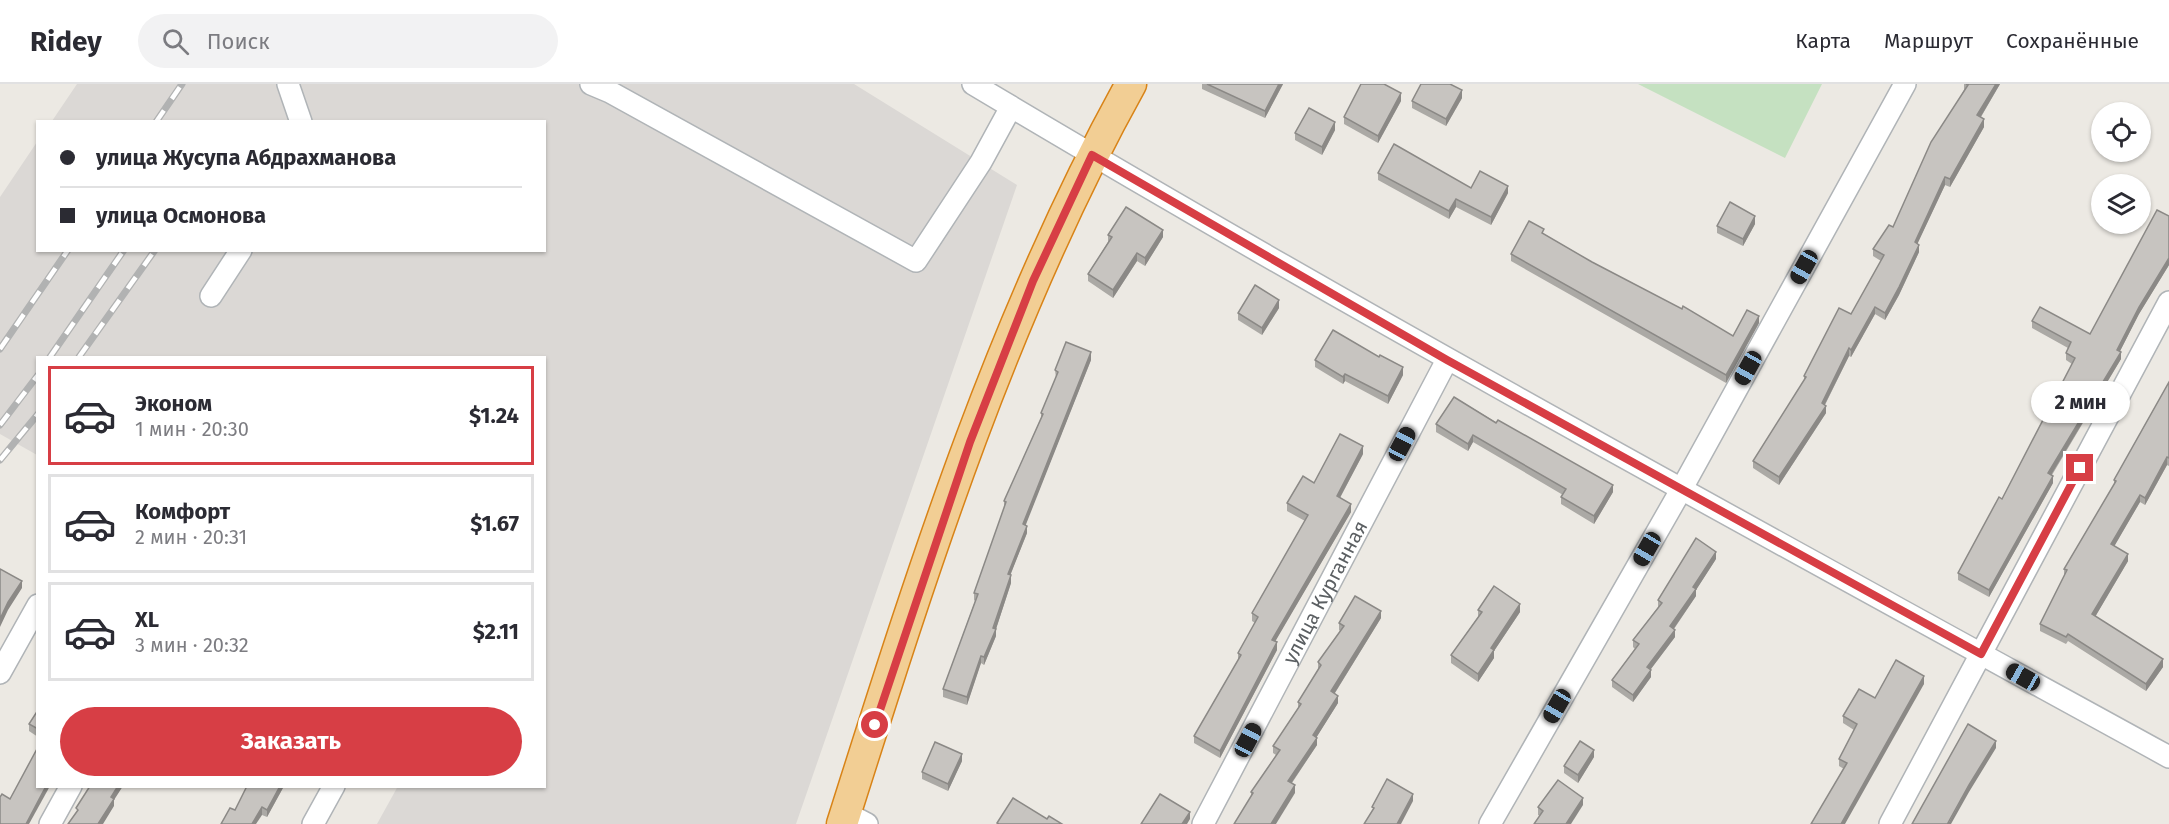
<!DOCTYPE html>
<html lang="ru">
<meta charset="utf-8">
<style>
body{margin:0;font-family:"Fira Sans",sans-serif;background:#f2f2f3;color:#2b2b33;height:100vh;display:flex;flex-direction:column;font-size:22px;white-space:nowrap}
*{box-sizing:border-box;margin:0}
p{font-size:20px;color:#7c7c81}
.icon{flex:none;width:33px;height:33px;fill:none;stroke:currentColor;stroke-width:2;stroke-linecap:round;stroke-linejoin:round}
.map{position:relative;flex:1;overflow:hidden}
.panel{position:absolute;left:36px;top:272px;width:510px;height:432px;display:flex;flex-direction:column;background:#fff;border-radius:0px;box-shadow:0 2px 4px #0004}
.panel>*{flex:none}
.guide{position:absolute;left:36px;top:36px;width:510px;height:132px;border-radius:0px;box-shadow:0 2px 4px #0004;display:grid;align-content:center;height:132px;padding:0 24px;background:#fff}
.controls{position:absolute;left:2091px;top:18px;display:grid;gap:12px}
.controls a{display:grid;place-items:center;width:60px;height:60px;border-radius:50%;background:#fff;box-shadow:0 2px 4px #0004;font-size:30px}
.end{position:absolute;width:27px;height:27px;margin:-14px;border:8px solid #d73e45;background:#fff;box-shadow:0 0 0 3px #fff}
.from{border-radius:50%}
.bubble{position:absolute;height:42px;border-radius:21px;background:#fff;box-shadow:0 2px 4px #0004;font-size:20px;font-weight:700;line-height:42px;text-align:center}
.car{position:absolute;width:18px;height:36px;margin:-18px -9px;border-radius:8px;box-shadow:0 0 4px 2px #0007;background:linear-gradient(#222 24%,#8ab4d8 0 40%,#222 0 76%,#8ab4d8 0 86%,#222 0)}
.guide b{display:flex;align-items:center;gap:21px;height:57px;font-size:22px}
.guide b+b{border-top:2px solid #e1e1e2}
.guide i{width:15px;height:15px;background:#2b2b33}
ul{padding:10px 0 0;list-style:none}
li{display:flex;align-items:center;gap:18px;height:99px;margin:0 12px 9px;padding:0 12px;border:3px solid #e1e1e2;border-radius:0px}
li div{flex:1}
li b{display:block;font-size:22px}
li em{font-style:normal;font-weight:700}
li.selected{border-color:#d73e45}
li>.icon{width:54px;height:54px;stroke-width:1.5}
.cta{display:flex;gap:12px;margin-top:auto;padding:12px 24px}
.cta a{flex:1;height:69px;border-radius:36px;background:#d73e45;color:#fff;font-size:24px;font-weight:700;line-height:69px;text-align:center}
header{display:flex;align-items:center;gap:36px;box-sizing:border-box;height:84px;padding:0 30px;background:#fff;border-bottom:2px solid #e1e1e2}
header strong{font-size:28px}
nav{display:flex;gap:33px;margin-inline-start:auto;font-size:21px}
.search{width:420px;height:54px;background:#f2f2f3;display:flex;align-items:center;gap:15px;box-sizing:border-box;padding:0 21px;border-radius:33px;color:#7c7c81;font-size:22px}
.map>svg:first-child{display:block}
.industrial{fill:#dbd8d5}
.green{fill:#c5e1c1}
.lines{fill:none;stroke-linecap:round;stroke-linejoin:round}
.minor-casing{stroke:#b0b4b7;stroke-width:24}
.highway-casing{stroke:#d88317;stroke-width:33}
.minor{stroke:#fff;stroke-width:21}
.highway{stroke:#f2ce94;stroke-width:30}
.rail-casing{stroke:#b1b2b2;stroke-width:7}
.rail{stroke:#fff;stroke-width:4.5;stroke-dasharray:14;stroke-linecap:butt}
.wall{fill:#aba9a5}
.shaded-wall{fill:#8b8986}
.building{fill:#c7c4c0;stroke:#8b8986;stroke-width:1.5}
.route{stroke:#d73e45;stroke-width:8}
.labels{text-anchor:middle;stroke-width:4.5;stroke-linejoin:round;paint-order:stroke}
.street-label{font-size:20px;fill:#5b5f62;stroke:#fff}
</style>
<header>
<strong>Ridey</strong>
<div class="search"><svg class="icon" aria-label="search" viewBox="0 0 24 24"><circle cx="10" cy="10" r="6"/><path d="M15 15l6 6"/></svg>Поиск</div>
<nav><a>Карта</a><a>Маршрут</a><a>Сохранённые</a></nav>
</header>
<div class="map">
<svg width="2169" height="740" viewBox="0 0 2169 740">
<rect width="100%" height="100%" fill="#ece9e3"/>
<path class="industrial" d="M77 0H854L1017 101 796 740H377L398 702H544V273H38L37 371 0 350V113L37 58 38 166H544V38L52 37Z"/>
<path class="green" d="M1638 0H1822L1785 74Z"/>
<g class="lines">
<g class="minor-casing">
<g id="minor">
<path d="M288 0 301 38"/>
<path d="M591 0 610 8 916 177 981 78 1011 23"/>
<path d="M973 0C1366 235 1768 453 2169 673"/>
<path d="M211 212 241 166"/>
<path d="M0 589 38 521"/>
<path d="M846 729 867 740"/>
<path d="M50 740 71 702"/>
<path d="M313 740 334 702"/>
<path id="s1" d="M1203 740 1447 276"/>
<path d="M1490 740 1681 406 1905 0"/>
<path d="M1890 740 2169 218"/>
</g>
</g>
<g class="highway-casing">
<path id="highway" d="M842 740C922 488 1002 232 1131 0"/>
</g>
<use href="#minor" class="minor"/>
<use href="#highway" class="highway"/>
<g class="rail-casing">
<g id="rail">
<path d="M156 38 182 0"/>
<path d="M0 265 68 166"/>
<path d="M50 273 124 166"/>
<path d="M79 273 155 166"/>
<path d="M0 341 38 291"/>
<path d="M0 376 38 330"/>
</g>
</g>
<use href="#rail" class="rail"/>
</g>
<g class="wall">
<path d="M1202 0H1283L1265 34 1202 5Z"/>
<path d="M1964 0H2000L1981 33 1984 43 1950 103 1945 101 1917 160 1919 168 1899 211 1885 236 1875 230 1851 273 1849 272 1825 321 1826 329 1779 401 1753 384V377L1804 297V292L1851 230 1881 177 1873 172V165L1893 143 1964 6Z"/>
<path d="M1462 14 1446 42 1412 24V17Z"/>
<path d="M1401 17 1378 59 1344 40V33Z"/>
<path d="M1335 46 1322 71 1295 56V49Z"/>
<path d="M1378 89 1471 104 1508 109 1491 141 1456 123 1449 135 1378 96Z"/>
<path d="M2169 132V181L2139 230 2120 267 2121 275 2052 391 2053 399 1989 513 1958 496V489L2002 415 2072 280 2066 276V269L2068 264 2032 244V237L2090 250Z"/>
<path d="M1755 140 1743 162 1717 149V142Z"/>
<path d="M1544 150 1592 178 1733 252 1759 239 1726 299 1511 177V170Z"/>
<path d="M1108 151 1163 153 1145 182 1137 177 1113 214 1088 197V190L1108 158Z"/>
<path d="M1279 224 1262 251 1238 236V229Z"/>
<path d="M1379 273 1403 291 1388 320 1345 297 1343 300 1315 283V276Z"/>
<path d="M1091 276 1025 441 1027 449 1010 491 1011 499 996 545V552L984 581 981 579 967 621 943 613V605L975 517 974 516V509L1004 425V417L1041 334V329L1056 294 1055 286Z"/>
<path d="M2169 298V382L2167 381 2145 421 2140 418 2114 462 2128 477 2095 533 2163 583 2146 607 2068 557 2066 560 2040 547V540L2064 492V485L2114 402V396Z"/>
<path d="M1454 313 1613 408 1594 440 1561 420V413L1563 411 1514 382 1473 358 1468 367 1436 348V340Z"/>
<path d="M1363 370 1340 414 1351 428 1275 557 1277 566 1220 674 1194 659V652L1238 576V569L1255 539 1252 537V529L1305 437 1287 427V419L1314 399Z"/>
<path d="M1716 475 1696 506V512L1674 545 1675 553 1651 585V593L1633 618 1612 603V596L1635 565 1633 563V556L1658 523V516Z"/>
<path d="M1478 526 1520 528 1494 567V574L1478 598 1451 579V571L1478 533Z"/>
<path d="M1381 534 1335 609 1338 619 1316 654 1317 661 1292 699 1295 709 1251 712V708L1276 671 1273 669V662L1298 624V618L1318 586V578L1340 547 1339 546V539Z"/>
<path d="M1924 600 1844 685 1839 682V675L1854 646 1843 639V632L1875 614Z"/>
<path d="M38 626V653L29 647V640Z"/>
<path d="M1594 673 1578 699 1564 689V682Z"/>
<path d="M962 677 948 707 922 695V688Z"/>
<path d="M284 702 267 733 262 731 235 726Z"/>
<path d="M1583 721 1540 732 1538 731V723Z"/>
</g>
<g class="shaded-wall">
<path d="M1279 0H1283L1265 34V27Z"/>
<path d="M1996 0H2000L1977 39V31Z"/>
<path d="M1462 6V14L1446 42V35Z"/>
<path d="M1401 9V17L1378 59V52Z"/>
<path d="M1984 35V43L1950 103V95Z"/>
<path d="M1335 38V46L1322 71V63Z"/>
<path d="M1945 93V101L1915 165V158Z"/>
<path d="M1508 102V109L1491 141V133Z"/>
<path d="M1456 115V123L1449 135V127Z"/>
<path d="M1755 132V140L1743 162V155Z"/>
<path d="M1163 146V153L1145 182V174Z"/>
<path d="M1919 161V168L1899 211 1885 236V229Z"/>
<path d="M1137 169V177L1113 214V206Z"/>
<path d="M2169 174V181L2139 230 2117 273V266L2139 223Z"/>
<path d="M1279 216V224L1262 251V244Z"/>
<path d="M1875 223V230L1851 273V266Z"/>
<path d="M1759 232V239L1726 299V291Z"/>
<path d="M1849 264V272L1822 326V319Z"/>
<path d="M1091 268V276L1023 448V440Z"/>
<path d="M2121 268V275L2048 396V389Z"/>
<path d="M1403 283V291L1388 320V312Z"/>
<path d="M1345 290V297L1343 300V293Z"/>
<path d="M1826 322V329L1779 401V393Z"/>
<path d="M1473 351V358L1468 367V360Z"/>
<path d="M1363 362V370L1337 419V412Z"/>
<path d="M2167 373V381L2145 421V414Z"/>
<path d="M2053 392V399L1989 513V506Z"/>
<path d="M1613 401V408L1594 440V432Z"/>
<path d="M2140 411V418L2111 468V460Z"/>
<path d="M1351 420V428L1272 563V556Z"/>
<path d="M1027 442V449L1008 497V490Z"/>
<path d="M1716 468V475L1696 506V512L1670 550V542L1693 503Z"/>
<path d="M2128 470V477L2092 538V530Z"/>
<path d="M1011 491V499L996 545V552L984 581V573Z"/>
<path d="M22 497V504L8 526 0 543V535L8 518Z"/>
<path d="M1520 520V528L1494 567V574L1478 598V590L1491 564Z"/>
<path d="M1381 527V534L1331 615V607Z"/>
<path d="M1675 546V553L1647 590V583Z"/>
<path d="M1277 558V566L1220 674V667Z"/>
<path d="M981 572V579L967 621V613Z"/>
<path d="M2163 575V583L2146 607V600Z"/>
<path d="M1651 586V593L1633 618V611Z"/>
<path d="M1924 592V600L1845 740H1841Z"/>
<path d="M1338 612V619L1316 654H1317V661L1288 704V697L1313 651Z"/>
<path d="M1996 657V664L1969 708 1951 740H1948L1969 701Z"/>
<path d="M1594 666V673L1578 699V691Z"/>
<path d="M962 670V677L948 707V700Z"/>
<path d="M1295 701V709L1276 740H1271Z"/>
<path d="M46 702H50L29 740H26Z"/>
<path d="M118 702H123L114 716V722L103 740H98L111 713Z"/>
<path d="M280 702H284L267 733V726Z"/>
<path d="M1413 710V717L1401 740H1397Z"/>
<path d="M1583 714V721L1571 740H1566Z"/>
<path d="M262 723V731L256 740H252Z"/>
<path d="M1190 728V735L1187 740H1182Z"/>
</g>
<g class="building">
<path d="M1207 0H1279L1265 27Z"/>
<path d="M1361 0H1384L1401 9 1378 52 1344 33Z"/>
<path d="M1421 0H1450L1462 6 1446 35 1412 17Z"/>
<path d="M1966 0H1996L1977 31 1984 35 1950 95 1945 93 1915 158 1919 161 1899 203 1885 229 1875 223 1851 266 1849 264 1822 319 1826 322 1779 393 1753 377 1806 293 1804 292 1839 224 1851 230 1884 171 1873 165 1889 141 1893 143 1931 58 1968 1Z"/>
<path d="M1309 24 1335 38 1322 63 1295 49Z"/>
<path d="M1394 60 1471 104 1480 87 1508 102 1491 133 1456 115 1449 127 1378 89Z"/>
<path d="M1730 118 1755 132 1743 155 1717 142Z"/>
<path d="M1126 123 1163 146 1145 174 1137 169 1113 206 1088 190 1112 153 1108 151Z"/>
<path d="M2157 126 2169 132V174L2139 223 2117 266 2121 268 2048 389 2053 392 1989 506 1958 489 1999 413 2002 415 2075 274 2066 269 2071 258 2032 237 2040 223 2090 250Z"/>
<path d="M1529 137 1544 145 1542 149 1592 178 1682 225 1683 222 1733 252 1747 226 1759 232 1726 291 1511 170Z"/>
<path d="M1255 201 1279 216 1262 244 1238 229Z"/>
<path d="M1333 246 1379 273 1380 271 1403 283 1388 312 1345 290 1343 293 1315 276Z"/>
<path d="M1066 258 1091 268 1023 440 1027 442 1008 490 1011 491 993 544 996 545 984 573 981 572 967 613 943 605 978 510 974 509 1006 418 1004 417 1043 330 1041 329 1058 288 1055 286Z"/>
<path d="M2169 298V374L2167 373 2145 414 2140 411 2111 460 2128 470 2092 530 2163 575 2146 600 2068 550 2066 553 2040 540 2067 486 2064 485 2116 397 2114 396Z"/>
<path d="M1454 313 1496 339 1498 336 1613 401 1594 432 1561 413 1566 405 1514 375 1473 351 1468 360 1436 340Z"/>
<path d="M1340 350 1363 362 1337 412 1351 420 1272 556 1277 558 1220 667 1194 652 1241 571 1238 569 1258 533 1252 529 1308 431 1287 419 1303 392 1314 399Z"/>
<path d="M1696 454 1716 468 1693 503 1696 505 1670 542 1675 546 1647 583 1651 586 1633 611 1612 596 1639 560 1633 556 1662 519 1658 516Z"/>
<path d="M0 485 22 497 8 518 0 535Z"/>
<path d="M1494 502 1520 520 1491 564 1494 566 1478 590 1451 571 1482 528 1478 526Z"/>
<path d="M1355 512 1381 527 1331 607 1338 612 1313 651 1317 654 1288 697 1295 701 1271 740H1234L1253 709 1251 708 1280 666 1273 662 1301 620 1298 618 1321 581 1318 578 1344 542 1339 539Z"/>
<path d="M1896 576 1924 592 1841 740H1811L1847 679 1839 675 1857 640 1843 632 1859 605 1875 614Z"/>
<path d="M38 626V645L29 640Z"/>
<path d="M1968 640 1996 657 1969 701 1948 739 1950 740H1912Z"/>
<path d="M1580 657 1594 666 1578 691 1564 682Z"/>
<path d="M935 658 962 670 948 700 922 688Z"/>
<path d="M38 663V702H46L26 740H0V713L2 710 10 715Z"/>
<path d="M1387 695 1413 710 1397 740H1364L1374 724 1372 723Z"/>
<path d="M1558 696 1583 714 1566 740H1534L1543 727 1538 723Z"/>
<path d="M90 702H118L111 713 114 715 98 740H68L78 726 76 724Z"/>
<path d="M247 702H280L267 726 262 723 252 740H221L230 724 235 726Z"/>
<path d="M1160 710 1190 728 1182 740H1141Z"/>
<path d="M1013 714 1047 735 1049 732 1062 740H999L997 739Z"/>
</g>
<g class="lines">
<path class="route" d="M875 641 970 358 1033 197 1092 71 1447 276 1981 570 2080 384"/>
</g>
<g class="labels">
<g class="street-label">
<text dy="7" stroke="none"><textPath href="#s1" startOffset="262">улица Курганная</textPath></text>
</g>
</g>
</svg>
<div class="controls">
<a><svg class="icon" aria-label="locate" viewBox="0 0 24 24"><circle cx="12" cy="12" r="6"/><path d="M12 2v4M12 18v4M2 12h4M18 12h4"/></svg></a>
<a><svg class="icon" aria-label="layers" viewBox="0 0 24 24"><path d="M12 4l9 5-9 5-9-5zM3 14l9 5 9-5"/></svg></a>
</div>
<i class="end from" style="left:875px;top:641px"></i>
<i class="end" style="left:2080px;top:384px"></i>
<div class="bubble" style="left:2031px;top:297px;width:99px">2 мин</div>
<i class="car" style="left:1804px;top:183px;rotate:209deg"></i>
<i class="car" style="left:1748px;top:284px;rotate:209deg"></i>
<i class="car" style="left:1402px;top:360px;rotate:28deg"></i>
<i class="car" style="left:1647px;top:465px;rotate:210deg"></i>
<i class="car" style="left:2023px;top:593px;rotate:299deg"></i>
<i class="car" style="left:1557px;top:622px;rotate:210deg"></i>
<i class="car" style="left:1248px;top:656px;rotate:28deg"></i>
<div class="guide">
<b><i class="from"></i>улица Жусупа Абдрахманова</b>
<b><i></i>улица Осмонова</b>
</div>
<section class="panel">
<ul>
<li class="selected"><svg class="icon" aria-label="car" viewBox="0 0 24 24"><path d="M5 17H2v-5l4-1 3-4h7l3 4 3 1v5h-3M9 17h6M6 11h13"/><circle cx="7" cy="17" r="2"/><circle cx="17" cy="17" r="2"/></svg><div><b>Эконом</b><p>1 мин · 20:30</p></div><em>$1.24</em></li>
<li><svg class="icon" aria-label="car" viewBox="0 0 24 24"><path d="M5 17H2v-5l4-1 3-4h7l3 4 3 1v5h-3M9 17h6M6 11h13"/><circle cx="7" cy="17" r="2"/><circle cx="17" cy="17" r="2"/></svg><div><b>Комфорт</b><p>2 мин · 20:31</p></div><em>$1.67</em></li>
<li><svg class="icon" aria-label="car" viewBox="0 0 24 24"><path d="M5 17H2v-5l4-1 3-4h7l3 4 3 1v5h-3M9 17h6M6 11h13"/><circle cx="7" cy="17" r="2"/><circle cx="17" cy="17" r="2"/></svg><div><b>XL</b><p>3 мин · 20:32</p></div><em>$2.11</em></li>
</ul>
<div class="cta"><a>Заказать</a></div>
</section>
</div>
